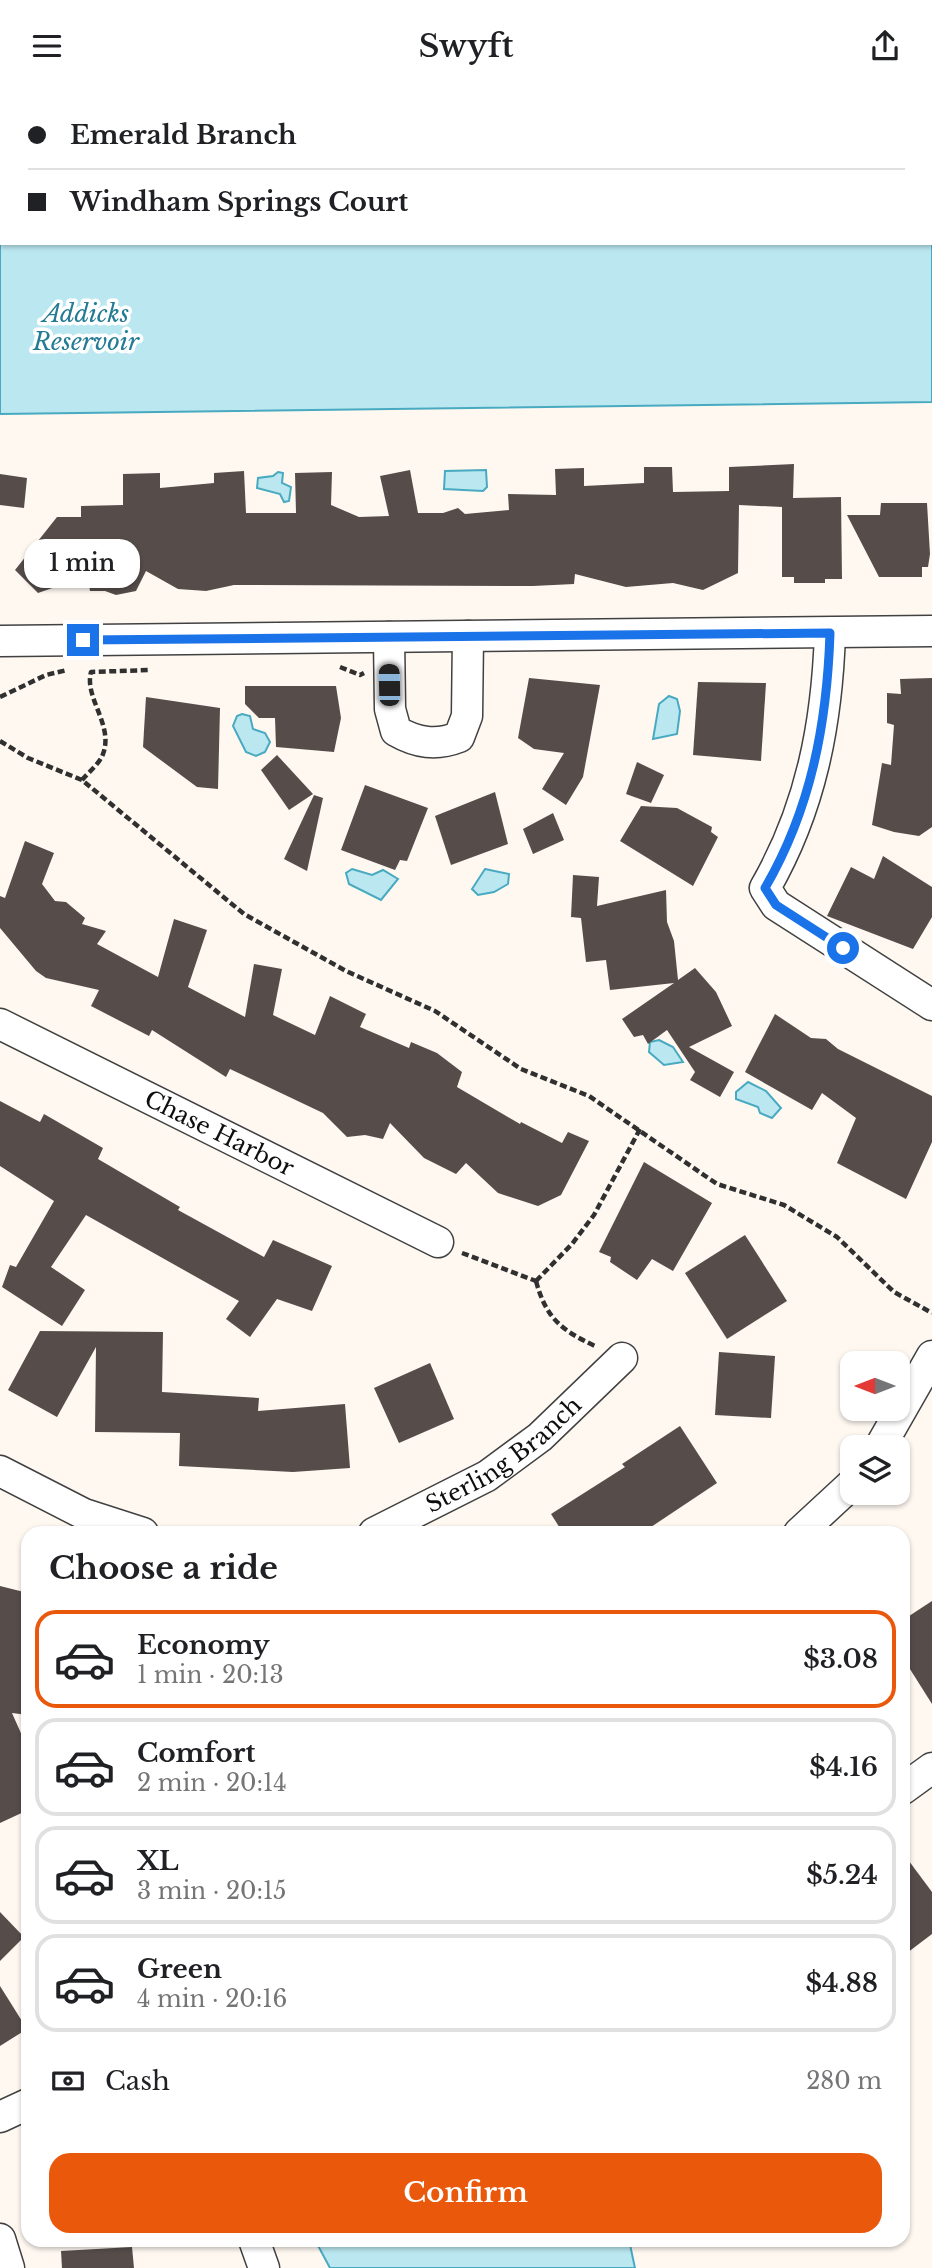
<!DOCTYPE html>
<meta charset="utf-8">
<style>
body{margin:0;font-family:"Libre Baskerville",serif;background:#f2f2f2;color:#202124;height:100vh;display:flex;flex-direction:column;font-size:26px;white-space:nowrap}
*{box-sizing:border-box;margin:0}
p{font-size:23px;color:#757577}
.icon{flex:none;width:38px;height:38px;fill:none;stroke:currentColor;stroke-width:2;stroke-linecap:round;stroke-linejoin:round}
.map{position:relative;flex:1;overflow:hidden}
.panel{position:absolute;left:21px;top:1435px;width:889px;height:721px;display:flex;flex-direction:column;background:#fff;border-radius:21px;box-shadow:0 2px 5px #0004}
.panel>*{flex:none}
.top-card{position:absolute;left:0px;top:0px;width:933px;height:154px;box-shadow:0 2px 5px #0004;display:grid;align-content:center;height:154px;padding:0 28px;background:#fff}
.needle{width:46px;rotate:270deg}
.buttons{position:absolute;left:840px;top:1260px;display:grid;gap:14px}
.buttons a{display:grid;place-items:center;width:70px;height:70px;border-radius:14px;background:#fff;box-shadow:0 2px 5px #0004;font-size:35px}
.end{position:absolute;width:32px;height:32px;margin:-16px;border:9px solid #1a73e8;background:#fff;box-shadow:0 0 0 4px #fff}
.from{border-radius:50%}
.bubble{position:absolute;height:49px;border-radius:21px;background:#fff;box-shadow:0 2px 5px #0004;font-size:23px;font-weight:600;line-height:49px;text-align:center}
.car{position:absolute;width:21px;height:42px;margin:-21px -10px;border-radius:9px;box-shadow:0 0 5px 2px #0007;background:linear-gradient(#222 24%,#8ab4d8 0 40%,#222 0 76%,#8ab4d8 0 86%,#222 0)}
.top-card b{display:flex;align-items:center;gap:24px;height:66px;font-size:26px}
.top-card b+b{border-top:2px solid #e0e0e0}
.top-card i{width:18px;height:18px;background:#202124}
ul{padding:0;list-style:none}
li{display:flex;align-items:center;gap:21px;height:98px;margin:0 14px 10px;padding:0 14px;border:4px solid #e0e0e0;border-radius:21px}
li div{flex:1}
li b{display:block;font-size:26px}
li em{font-style:normal;font-weight:600}
li.active{border-color:#ea580c}
li>.icon{width:63px;height:63px;stroke-width:1.5}
h2{padding:0 28px;font-size:32px;line-height:84px}
.pay{display:flex;align-items:center;gap:18px;height:77px;padding:0 28px;font-size:26px}
.pay p{margin-inline-start:auto}
.button{display:flex;gap:14px;margin-top:auto;padding:14px 28px}
.button a{flex:1;height:80px;border-radius:21px;background:#ea580c;color:#fff;font-size:28px;font-weight:600;line-height:80px;text-align:center}
header{display:flex;justify-content:space-between;align-items:center;height:91px;padding:0 28px;background:#fff;font-size:32px;font-weight:600}
.map>svg:first-child{display:block}
.water{fill:#bae7f0;stroke:#48aac0;stroke-width:2;fill-rule:evenodd}
.building{fill:#564d4b}
.lines{fill:none;stroke-linecap:round;stroke-linejoin:round}
.street-casing{stroke:#414141;stroke-width:33}
.path{stroke:#303030;stroke-width:4.5;stroke-dasharray:7 3.5;stroke-linecap:butt}
.street{stroke:#fff;stroke-width:30}
.route{stroke:#1a73e8;stroke-width:9}
.labels{text-anchor:middle;stroke-width:7;stroke-linejoin:round;paint-order:stroke}
.street-label{font-size:23px;fill:#0e0e0e;stroke:#fff}
.water-label{font-size:24px;font-style:italic;fill:#237b94;stroke:#fff}
</style>
<header><svg class="icon" aria-label="menu" viewBox="0 0 24 24"><path d="M4 6h16M4 12h16M4 18h16"/></svg>Swyft<svg class="icon" aria-label="share" viewBox="0 0 24 24"><path d="M12 15V3M7 8l5-5 5 5M5 13v7h14v-7"/></svg></header>
<div class="map">
<svg width="932" height="2177" viewBox="0 0 932 2177">
<rect width="100%" height="100%" fill="#fef8f1"/>
<g class="water">
<path d="M0 0H932V311L0 323ZM2 2H931V152H2Z"/>
<path d="M486 379 487 396 483 400 444 398 445 380Z"/>
<path d="M278 381 283 382 282 392 291 396 289 410 284 411 280 403 257 397 258 387 273 385Z"/>
<path d="M669 605 677 608 680 620 677 643 653 648 659 613Z"/>
<path d="M242 623 250 625 253 638 265 642 270 651 265 661 256 665 246 661 233 635 237 625Z"/>
<path d="M352 778 372 784 383 779 398 788 381 809 349 793 346 782Z"/>
<path d="M485 778 509 783 508 793 494 801 478 804 472 798Z"/>
<path d="M659 949 673 956 683 971 664 974 649 961 650 951Z"/>
<path d="M748 991 766 1000 781 1017 772 1027 760 1022 758 1016 736 1008V1001Z"/>
<path d="M315 2149H515L526 2153 527 2149H629L635 2177H330Z"/>
</g>
<g class="building">
<path d="M794 373 793 407 841 406 842 488H825V492H794V486H782V416L739 414 738 482 703 499 673 492 626 496 575 483 574 493 533 495 234 494 206 500 178 498 146 480 136 500 116 504 105 500H90L89 494 64 493 38 502 15 479 57 426H81V415L123 414V383L160 382V397L214 392V382L244 380 246 422H296L295 382 332 381 331 414 359 426 389 425 380 385 410 379 418 422H443L458 417 465 423 509 419 508 403 556 404 555 378 584 377V395L644 392V376H672L673 401 729 400V376Z"/>
<path d="M0 383 27 387 24 417 0 414Z"/>
<path d="M881 412H927L930 463 928 476H922V486H879L847 424H880Z"/>
<path d="M529 587 600 594 583 686 566 714 542 698 564 662 534 658 518 647Z"/>
<path d="M932 587V736L919 745 894 741 872 734 882 672 891 674 894 634 887 632V602L901 603 900 588Z"/>
<path d="M698 591 766 592 761 670 693 664Z"/>
<path d="M245 595H336L341 627 334 661 276 656 275 627H259L245 613Z"/>
<path d="M146 606 220 617 218 698 197 696 143 656Z"/>
<path d="M277 664 313 703 289 719 261 679Z"/>
<path d="M637 671 664 684 651 712 626 703Z"/>
<path d="M365 694 428 717 407 770 400 769 395 779 341 759Z"/>
<path d="M495 701 508 753 451 774 435 725Z"/>
<path d="M314 704 323 707 307 780 284 768Z"/>
<path d="M641 715 677 717 712 736 711 741 718 746 693 795 620 750Z"/>
<path d="M553 722 564 749 533 763 523 738Z"/>
<path d="M25 750 54 762 42 793 55 810 66 811 85 827 82 833 106 840 97 853 158 886 174 828 207 839 188 896 245 926 254 873 282 878 273 924 315 944 330 905 366 923 360 936 409 957 411 951 437 962 462 981 457 996 520 1033 521 1031 562 1052 568 1041 589 1050 561 1104 538 1115 498 1102 466 1072 456 1083 424 1067 390 1032 383 1048 365 1044 347 1046 323 1022 230 978 226 986 152 939 149 945 91 915 99 899 46 887 36 880 0 837V805L5 807Z"/>
<path d="M883 765 932 796V826L913 858 827 825 851 776 874 788Z"/>
<path d="M573 784 599 786 597 815 666 799 667 831 674 850 678 889 695 877 716 901 732 935 689 956 734 981 720 1006 690 989 695 981 667 939 648 953 643 944 634 946 622 928 674 892 610 899 606 869 586 871 581 827 571 826Z"/>
<path d="M775 923 811 947 826 948 838 958 932 1005V1051L906 1108 837 1072 856 1027 822 1002 812 1019 745 981Z"/>
<path d="M0 1010 40 1031 44 1023 103 1057 98 1068 180 1116 178 1119 264 1166 273 1149 332 1175 312 1220 277 1208 250 1246 226 1228 239 1210 86 1124 51 1176 85 1199 62 1235 2 1196 10 1174 16 1176 54 1110 0 1075Z"/>
<path d="M644 1071 712 1112 673 1180 652 1168 637 1189 610 1171 611 1166 599 1161Z"/>
<path d="M745 1144 787 1210 727 1248 685 1182Z"/>
<path d="M40 1240 163 1241 162 1301 259 1307 258 1320 345 1313 350 1377 293 1381 179 1375 180 1342 95 1341 96 1256 57 1326 8 1299Z"/>
<path d="M719 1261 775 1265 771 1327 715 1324Z"/>
<path d="M430 1272 454 1328 399 1352 374 1297Z"/>
<path d="M680 1335 717 1392 642 1442H563L551 1423 625 1376 622 1373Z"/>
<path d="M0 1495 28 1502V1624L12 1622 28 1658V1719L0 1732Z"/>
<path d="M932 1510V1613L903 1567V1529Z"/>
<path d="M903 1762 932 1801V1843L903 1865Z"/>
<path d="M0 1821 24 1846 0 1870Z"/>
<path d="M0 1895 27 1938 0 1955Z"/>
<path d="M132 2156 134 2177H62L61 2160Z"/>
</g>
<g class="lines">
<g class="street-casing">
<g id="street">
<path d="M830 542C827 633 811 717 765 797L776 814 932 914"/>
<path d="M389 546 390 618 396 640C417 652 436 655 459 646L467 625 468 545"/>
<path d="M0 550 932 540"/>
<path id="s1" d="M0 933 438 1151"/>
<path d="M880 1356 932 1265"/>
<path d="M0 1380 84 1423 143 1442"/>
<path id="s2" d="M374 1442 487 1385 540 1346 622 1267"/>
<path d="M799 1442 852 1393"/>
<path d="M903 1698 932 1677"/>
<path d="M0 2026 28 2013"/>
<path d="M0 2148 9 2177"/>
<path d="M254 2149 264 2177"/>
</g>
</g>
<g class="path">
<path d="M340 576 360 584 364 582"/>
<path d="M0 606 46 584 67 579"/>
<path d="M0 650 28 667 82 689 244 823 346 880 435 920 521 978 589 1005 717 1093 784 1114 837 1146 894 1201 932 1222"/>
<path d="M82 689C88 682 100 672 103 663 114 634 84 607 91 581L149 579"/>
<path d="M462 1162 536 1190"/>
<path d="M536 1190 572 1153 594 1124 640 1038"/>
<path d="M536 1190C546 1227 561 1239 595 1255"/>
</g>
<use href="#street" class="street"/>
</g>
<g class="lines">
<path class="route" d="M83 549 830 542C827 633 811 718 765 797L776 814 843 857"/>
</g>
<g class="labels">
<g class="street-label">
<text dy="8" stroke="none"><textPath href="#s1" startOffset="245">Chase Harbor</textPath></text>
<text dy="8" stroke="none"><textPath href="#s2" startOffset="152">Sterling Branch</textPath></text>
</g>
<g class="water-label">
<text x="86" y="231">Addicks<tspan x="86" dy="28">Reservoir</tspan></text>
</g>
</g>
</svg>
<div class="buttons">
<a><svg class="needle" viewBox="-14 -14 28 28"><path d="M0-13l5 13h-10z" fill="#e53935"/><path d="M0 13l5-13h-10z" fill="#757577"/></svg></a>
<a><svg class="icon" aria-label="layers" viewBox="0 0 24 24"><path d="M12 4l9 5-9 5-9-5zM3 14l9 5 9-5"/></svg></a>
</div>
<i class="end from" style="left:843px;top:857px"></i>
<i class="end" style="left:83px;top:549px"></i>
<div class="bubble" style="left:24px;top:448px;width:116px">1 min</div>
<i class="car" style="left:389px;top:594px;rotate:359deg"></i>
<div class="top-card">
<b><i class="from"></i>Emerald Branch</b>
<b><i></i>Windham Springs Court</b>
</div>
<section class="panel">
<h2>Choose a ride</h2>
<ul>
<li class="active"><svg class="icon" aria-label="car" viewBox="0 0 24 24"><path d="M5 17H2v-5l4-1 3-4h7l3 4 3 1v5h-3M9 17h6M6 11h13"/><circle cx="7" cy="17" r="2"/><circle cx="17" cy="17" r="2"/></svg><div><b>Economy</b><p>1 min · 20:13</p></div><em>$3.08</em></li>
<li><svg class="icon" aria-label="car" viewBox="0 0 24 24"><path d="M5 17H2v-5l4-1 3-4h7l3 4 3 1v5h-3M9 17h6M6 11h13"/><circle cx="7" cy="17" r="2"/><circle cx="17" cy="17" r="2"/></svg><div><b>Comfort</b><p>2 min · 20:14</p></div><em>$4.16</em></li>
<li><svg class="icon" aria-label="car" viewBox="0 0 24 24"><path d="M5 17H2v-5l4-1 3-4h7l3 4 3 1v5h-3M9 17h6M6 11h13"/><circle cx="7" cy="17" r="2"/><circle cx="17" cy="17" r="2"/></svg><div><b>XL</b><p>3 min · 20:15</p></div><em>$5.24</em></li>
<li><svg class="icon" aria-label="car" viewBox="0 0 24 24"><path d="M5 17H2v-5l4-1 3-4h7l3 4 3 1v5h-3M9 17h6M6 11h13"/><circle cx="7" cy="17" r="2"/><circle cx="17" cy="17" r="2"/></svg><div><b>Green</b><p>4 min · 20:16</p></div><em>$4.88</em></li>
</ul>
<div class="pay"><svg class="icon" aria-label="cash" viewBox="0 0 24 24"><path d="M3 7h18v10H3z"/><circle cx="12" cy="12" r="2"/></svg>Cash<p>280 m</p></div>
<div class="button"><a>Confirm</a></div>
</section>
</div>
